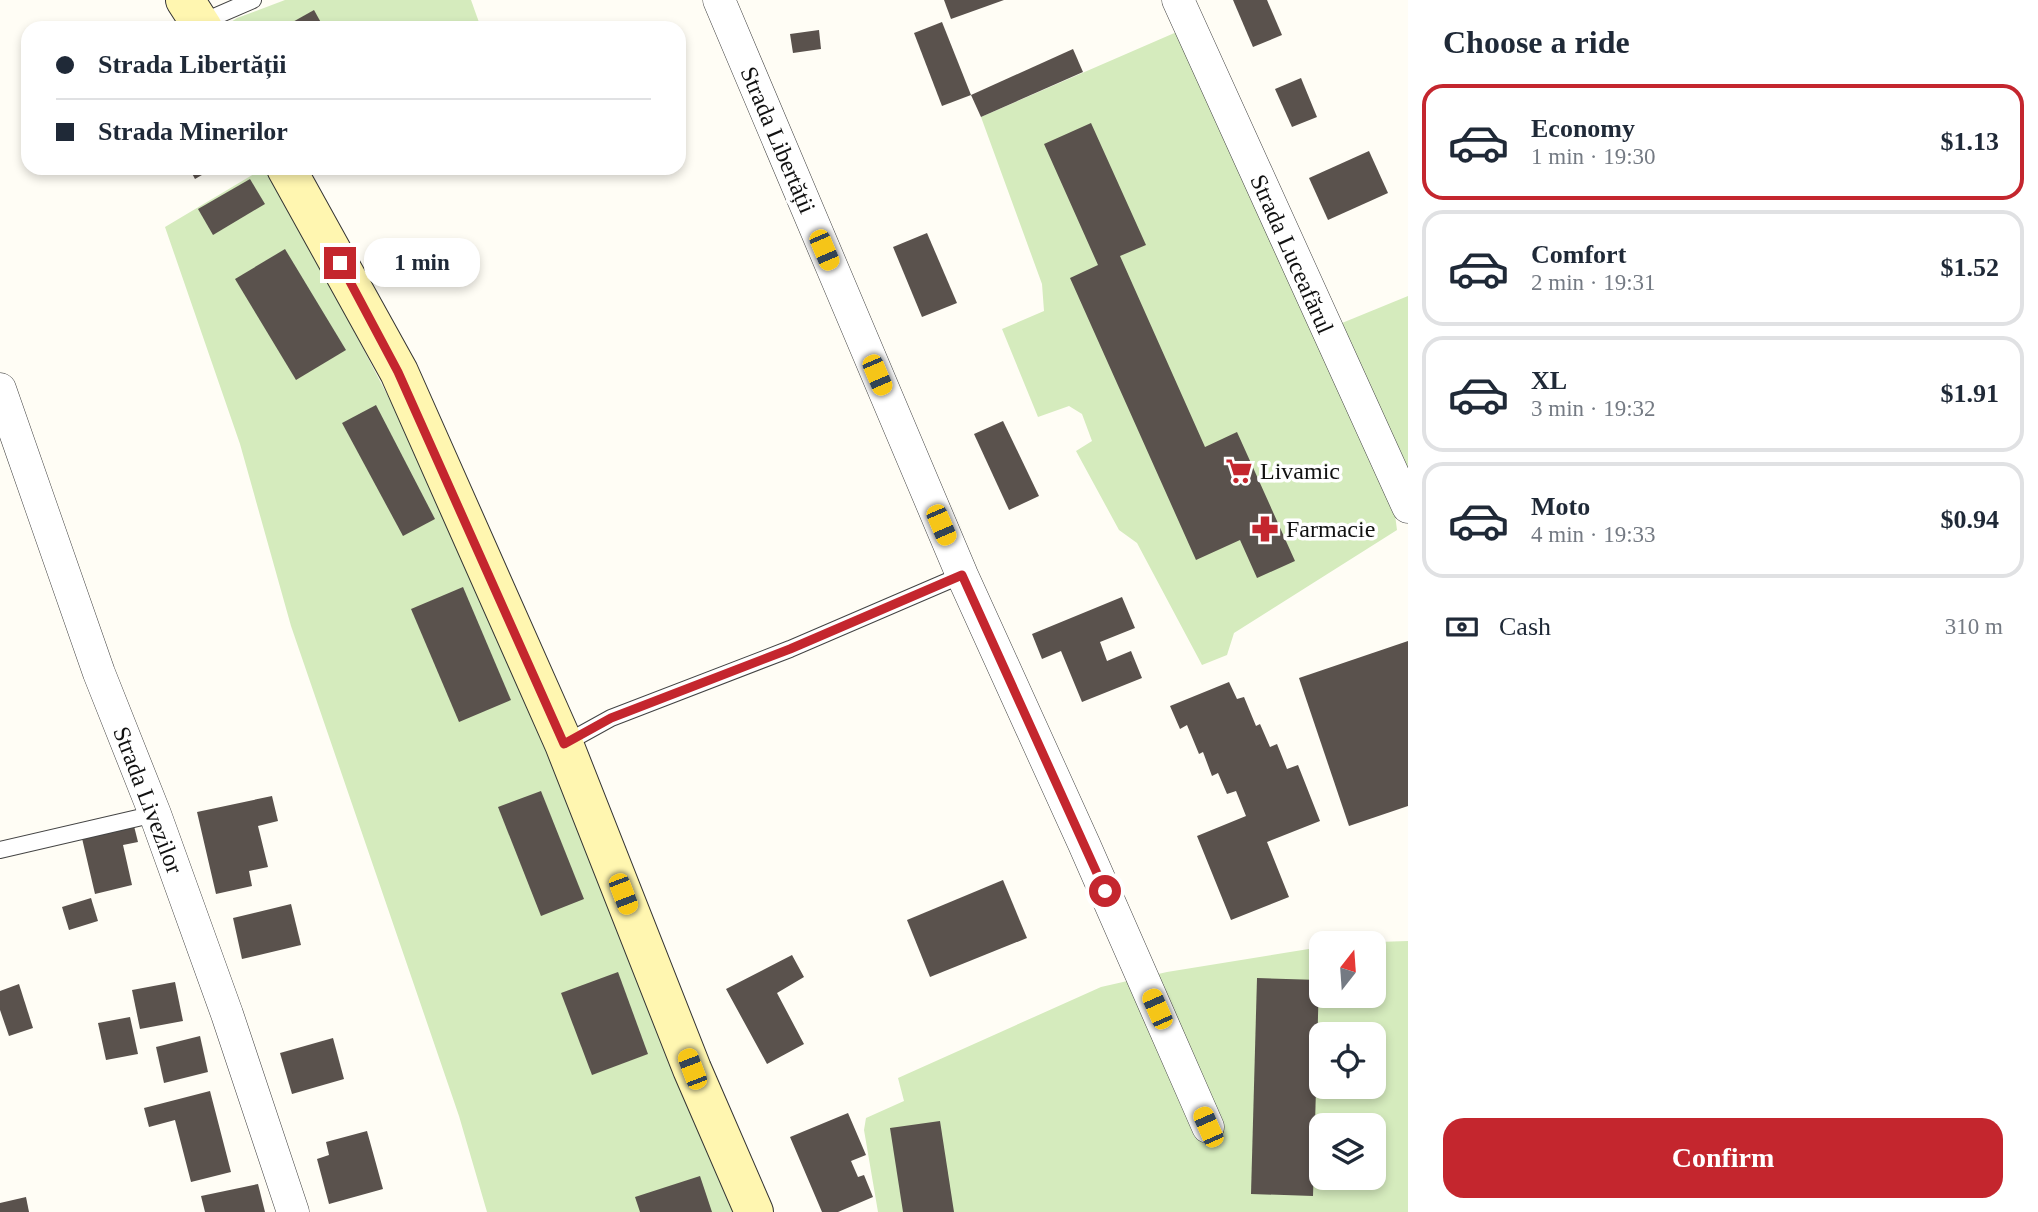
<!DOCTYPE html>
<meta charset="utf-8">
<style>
body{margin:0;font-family:"Times New Roman",serif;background:#f2f2f3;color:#1f2937;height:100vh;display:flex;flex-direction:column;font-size:26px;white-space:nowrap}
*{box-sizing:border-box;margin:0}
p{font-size:23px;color:#747a83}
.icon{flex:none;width:38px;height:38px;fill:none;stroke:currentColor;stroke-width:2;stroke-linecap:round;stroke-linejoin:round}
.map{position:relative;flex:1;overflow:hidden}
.sheet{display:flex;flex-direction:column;background:#fff;width:630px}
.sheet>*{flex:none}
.guide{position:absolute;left:21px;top:21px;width:665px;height:154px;border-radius:21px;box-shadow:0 4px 10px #0003;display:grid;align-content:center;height:154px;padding:0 35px;background:#fff}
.needle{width:46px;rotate:17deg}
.buttons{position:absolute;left:1309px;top:931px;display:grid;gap:14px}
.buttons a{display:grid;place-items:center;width:77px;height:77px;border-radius:14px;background:#fff;box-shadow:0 4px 10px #0003;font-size:35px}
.end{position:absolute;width:32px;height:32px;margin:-16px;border:9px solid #c4262e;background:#fff;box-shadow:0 0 0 4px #fff}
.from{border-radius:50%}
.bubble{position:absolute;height:49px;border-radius:21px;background:#fff;box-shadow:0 4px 10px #0003;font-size:23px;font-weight:800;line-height:49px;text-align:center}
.car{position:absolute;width:21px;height:42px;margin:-21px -10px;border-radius:9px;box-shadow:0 0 5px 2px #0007;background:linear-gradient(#f5c518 24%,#345 0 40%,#f5c518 0 76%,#345 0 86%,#f5c518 0)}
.guide b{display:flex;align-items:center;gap:24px;height:66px;font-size:26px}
.guide b+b{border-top:2px solid #e0e1e3}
.guide i{width:18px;height:18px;background:#1f2937}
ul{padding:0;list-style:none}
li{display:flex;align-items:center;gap:21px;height:116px;margin:0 14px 10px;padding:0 21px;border:4px solid #e0e1e3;border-radius:21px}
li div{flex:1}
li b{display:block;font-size:26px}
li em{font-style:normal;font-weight:800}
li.selected{border-color:#c4262e}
li>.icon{width:63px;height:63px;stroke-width:1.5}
h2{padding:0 35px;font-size:32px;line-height:84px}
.pay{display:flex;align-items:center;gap:18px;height:77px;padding:0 35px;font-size:26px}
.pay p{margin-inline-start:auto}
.action{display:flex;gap:14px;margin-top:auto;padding:14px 35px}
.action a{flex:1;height:80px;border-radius:21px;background:#c4262e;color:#fff;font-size:28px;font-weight:800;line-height:80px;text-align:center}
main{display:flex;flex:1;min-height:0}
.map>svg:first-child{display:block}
.green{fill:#d5ebbd;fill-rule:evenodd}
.building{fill:#5a524d}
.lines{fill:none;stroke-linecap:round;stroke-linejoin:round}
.lane-casing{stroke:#444;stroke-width:18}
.street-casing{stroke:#444;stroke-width:33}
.secondary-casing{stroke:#333;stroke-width:40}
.lane{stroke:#fff;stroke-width:16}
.street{stroke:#fff;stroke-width:32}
.secondary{stroke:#fff6b0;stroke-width:38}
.route{stroke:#c4262e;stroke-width:9}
.labels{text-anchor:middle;stroke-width:7;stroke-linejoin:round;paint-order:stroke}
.street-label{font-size:24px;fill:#111;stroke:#fff}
.poi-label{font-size:24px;fill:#111;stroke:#fff;text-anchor:start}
</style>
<main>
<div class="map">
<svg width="1408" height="1212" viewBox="0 0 1408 1212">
<rect width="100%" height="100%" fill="#fffdf5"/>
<g class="green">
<path d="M285 0H471L481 28H222L237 18Z"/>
<path d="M1179 31 1393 499 1397 530 1234 633 1227 655 1202 665 1137 543 1119 530 1076 451 1092 441 1082 414 1069 406 1038 417 1002 329 1044 311 1042 284 981 117Z"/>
<path d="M264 168H269L454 523 740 1212H487L459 1116 291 626 240 444 165 227Z"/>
<path d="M1408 296V475L1342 323Z"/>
<path d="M1408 941V1212H878L864 1130 866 1118 904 1101 898 1078 1101 987 1167 972 1321 947V996H1374V943H1346ZM1321 1034H1374V1087H1321ZM1321 1125H1374V1178H1321Z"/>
</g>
<g class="building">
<path d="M944 0H1004L951 19Z"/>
<path d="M1233 0H1267L1282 35 1253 47Z"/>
<path d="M314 10 324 28H282Z"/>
<path d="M942 22 971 95 942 106 914 33Z"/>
<path d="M819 30 821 49 793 53 790 34Z"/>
<path d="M1073 49 1083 72 981 117 971 95Z"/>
<path d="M1301 78 1317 117 1292 127 1275 89Z"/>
<path d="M1091 123 1146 245 1120 256 1205 447 1237 432 1295 561 1257 578 1240 540 1196 560 1070 278 1098 265 1044 144Z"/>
<path d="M1369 151 1388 193 1328 220 1309 178Z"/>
<path d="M189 168H214L195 179Z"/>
<path d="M250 179 265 204 213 235 198 209Z"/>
<path d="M927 233 957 303 922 317 893 247Z"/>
<path d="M285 249 346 350 296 380 235 279Z"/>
<path d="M376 405 435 519 403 536 342 423Z"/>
<path d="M1003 421 1039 496 1009 510 974 434Z"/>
<path d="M463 587 511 700 459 722 411 609Z"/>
<path d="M1122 597 1135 628 1100 642 1107 661 1131 651 1142 678 1082 702 1061 651 1042 659 1032 634Z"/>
<path d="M1408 641V806L1349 826 1299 678Z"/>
<path d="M1229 682 1237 699 1244 697 1256 726 1260 724 1270 747 1277 744 1287 769 1298 765 1320 821 1267 842 1289 897 1231 920 1197 836 1246 816 1236 791 1227 794 1218 773 1212 776 1203 752 1199 754 1187 725 1180 729 1170 706Z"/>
<path d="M541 791 584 899 541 916 498 807Z"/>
<path d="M272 796 278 821 258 826 268 867 249 871 252 886 216 894 197 812Z"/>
<path d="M133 822 138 842 123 845 132 885 95 894 81 834Z"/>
<path d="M1003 880 1027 938 930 977 907 920Z"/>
<path d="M91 898 98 921 69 930 62 907Z"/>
<path d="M291 904 301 945 242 959 233 918Z"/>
<path d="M792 955 804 977 777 993 804 1044 767 1064 726 989Z"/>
<path d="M618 972 648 1054 592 1075 561 993Z"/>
<path d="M1257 978 1319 980 1313 1196 1251 1194Z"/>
<path d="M175 982 183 1021 140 1029 132 990Z"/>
<path d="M19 984 33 1028 9 1036 0 1010V991Z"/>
<path d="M130 1017 138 1054 106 1060 98 1023Z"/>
<path d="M200 1036 208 1072 164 1083 156 1047Z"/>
<path d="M333 1038 344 1079 292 1094 280 1053Z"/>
<path d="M210 1091 231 1172 191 1182 175 1120 149 1127 144 1108Z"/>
<path d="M848 1113 866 1155 851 1161 858 1177 864 1175 873 1197 838 1212H822L790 1137Z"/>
<path d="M940 1121 954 1212H903L890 1128Z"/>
<path d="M367 1131 383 1189 329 1204 317 1159 329 1155 326 1142Z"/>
<path d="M700 1176 712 1212H640L635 1197Z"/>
<path d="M258 1184 265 1212H205L201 1196Z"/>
<path d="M26 1197 29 1212H0V1203Z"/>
</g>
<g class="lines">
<g class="lane-casing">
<g id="lane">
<path d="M200 23 253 0"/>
<path d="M564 744 611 718 790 649 962 575"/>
<path d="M0 850 155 814"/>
</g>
</g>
<g class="street-casing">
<g id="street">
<path d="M719 0 962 575 1084 844 1208 1127"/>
<path d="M1178 0 1408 507"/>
<path d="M0 389 99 673 155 814 227 1014 293 1212"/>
</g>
</g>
<g class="secondary-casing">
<g id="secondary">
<path d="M185 0 203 28"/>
<path d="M286 168 399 372 564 744 692 1069 754 1212"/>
</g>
</g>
<use href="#lane" class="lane"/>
<use href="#street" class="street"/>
<use href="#secondary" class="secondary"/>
</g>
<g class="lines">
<path class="route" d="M340 263 398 372 564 744 611 718 790 649 962 575 1105 891"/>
</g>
<defs>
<g id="supermarket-bare" transform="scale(2.1)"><path d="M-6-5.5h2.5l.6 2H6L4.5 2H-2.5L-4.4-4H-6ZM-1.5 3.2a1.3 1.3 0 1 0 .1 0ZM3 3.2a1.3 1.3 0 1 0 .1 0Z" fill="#c4262e" stroke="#fff" stroke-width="2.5" paint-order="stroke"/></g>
<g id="pharmacy-bare" transform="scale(2.1)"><path d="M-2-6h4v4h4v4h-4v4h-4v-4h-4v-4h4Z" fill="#c4262e" stroke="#fff" stroke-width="2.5" paint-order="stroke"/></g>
</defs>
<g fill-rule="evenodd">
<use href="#supermarket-bare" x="1239" y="471"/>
<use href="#pharmacy-bare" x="1265" y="529"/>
</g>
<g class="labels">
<g class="street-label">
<text transform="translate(778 140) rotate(67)" y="8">Strada Libertății</text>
<text transform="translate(1292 254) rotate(66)" y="8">Strada Luceafărul</text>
<text transform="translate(148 800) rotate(69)" y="8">Strada Livezilor</text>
</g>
<g class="poi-label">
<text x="1260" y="479">Livamic</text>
<text x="1286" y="537">Farmacie</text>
</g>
</g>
</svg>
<div class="buttons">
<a><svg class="needle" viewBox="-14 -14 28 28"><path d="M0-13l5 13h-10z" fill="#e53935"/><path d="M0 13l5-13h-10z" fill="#747a83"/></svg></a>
<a><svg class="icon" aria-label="locate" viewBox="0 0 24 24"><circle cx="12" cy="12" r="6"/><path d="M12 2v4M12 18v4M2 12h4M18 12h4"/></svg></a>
<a><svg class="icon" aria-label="layers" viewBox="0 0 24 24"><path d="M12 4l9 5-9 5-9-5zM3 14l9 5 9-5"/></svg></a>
</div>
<i class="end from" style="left:1105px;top:891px"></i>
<i class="end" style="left:340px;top:263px"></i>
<div class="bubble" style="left:364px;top:238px;width:116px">1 min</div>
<i class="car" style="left:824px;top:250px;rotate:157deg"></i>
<i class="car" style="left:877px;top:375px;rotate:157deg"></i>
<i class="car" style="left:941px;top:525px;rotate:157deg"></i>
<i class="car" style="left:623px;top:894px;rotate:159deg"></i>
<i class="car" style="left:1157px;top:1009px;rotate:336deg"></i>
<i class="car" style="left:692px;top:1069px;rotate:339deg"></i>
<i class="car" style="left:1208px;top:1127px;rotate:336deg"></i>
<div class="guide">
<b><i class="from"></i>Strada Libertății</b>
<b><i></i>Strada Minerilor</b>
</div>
</div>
<section class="sheet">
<h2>Choose a ride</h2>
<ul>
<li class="selected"><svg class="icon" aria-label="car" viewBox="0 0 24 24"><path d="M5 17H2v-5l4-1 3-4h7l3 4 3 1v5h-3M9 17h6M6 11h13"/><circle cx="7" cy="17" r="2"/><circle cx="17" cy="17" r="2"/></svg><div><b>Economy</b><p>1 min · 19:30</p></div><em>$1.13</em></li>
<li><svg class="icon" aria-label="car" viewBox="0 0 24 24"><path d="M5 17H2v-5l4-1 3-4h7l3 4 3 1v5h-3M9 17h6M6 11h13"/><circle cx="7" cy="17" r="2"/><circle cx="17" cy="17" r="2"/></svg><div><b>Comfort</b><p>2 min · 19:31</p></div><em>$1.52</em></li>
<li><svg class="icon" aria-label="car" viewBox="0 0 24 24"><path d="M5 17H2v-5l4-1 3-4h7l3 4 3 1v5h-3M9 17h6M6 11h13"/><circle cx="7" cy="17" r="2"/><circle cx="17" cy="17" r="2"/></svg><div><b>XL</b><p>3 min · 19:32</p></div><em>$1.91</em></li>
<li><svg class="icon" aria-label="car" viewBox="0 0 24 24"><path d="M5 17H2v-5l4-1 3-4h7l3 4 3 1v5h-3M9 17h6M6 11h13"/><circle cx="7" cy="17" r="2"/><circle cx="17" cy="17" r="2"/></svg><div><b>Moto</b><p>4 min · 19:33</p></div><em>$0.94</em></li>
</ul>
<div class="pay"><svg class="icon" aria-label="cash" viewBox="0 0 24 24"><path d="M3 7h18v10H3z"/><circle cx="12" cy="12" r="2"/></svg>Cash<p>310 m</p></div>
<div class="action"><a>Confirm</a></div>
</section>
</main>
